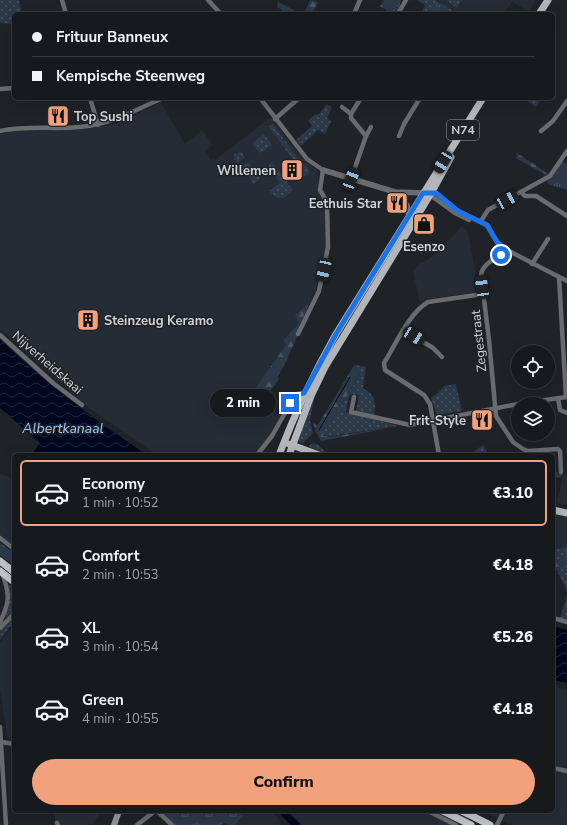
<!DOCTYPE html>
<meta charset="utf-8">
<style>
body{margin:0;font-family:"Nunito Sans",sans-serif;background:#202325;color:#f1f3f6;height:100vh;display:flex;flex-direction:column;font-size:15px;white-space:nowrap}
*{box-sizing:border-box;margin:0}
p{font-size:13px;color:#9ea1a3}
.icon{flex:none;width:22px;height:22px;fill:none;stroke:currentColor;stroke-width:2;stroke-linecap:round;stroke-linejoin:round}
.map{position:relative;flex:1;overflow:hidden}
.sheet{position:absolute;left:12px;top:453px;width:543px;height:360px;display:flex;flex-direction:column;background:#171a1c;border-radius:6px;box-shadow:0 4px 16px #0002,0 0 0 1px #36383b}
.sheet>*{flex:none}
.hud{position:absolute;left:12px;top:12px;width:543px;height:88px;border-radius:6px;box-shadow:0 4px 16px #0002,0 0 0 1px #36383b;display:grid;align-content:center;height:88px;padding:0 20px;background:#171a1c}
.buttons{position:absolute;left:511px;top:345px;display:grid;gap:8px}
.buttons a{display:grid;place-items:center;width:44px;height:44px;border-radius:50%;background:#171a1c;box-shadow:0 4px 16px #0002,0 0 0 1px #36383b;font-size:20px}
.end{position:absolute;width:18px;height:18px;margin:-9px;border:5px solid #1a73e8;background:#fff;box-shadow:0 0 0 2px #fff}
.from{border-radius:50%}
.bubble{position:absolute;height:28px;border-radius:14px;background:#171a1c;box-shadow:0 4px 16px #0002,0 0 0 1px #36383b;font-size:13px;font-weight:800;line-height:28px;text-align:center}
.car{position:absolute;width:12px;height:24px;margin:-12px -6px;border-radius:5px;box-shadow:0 0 3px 1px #0007;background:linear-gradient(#222 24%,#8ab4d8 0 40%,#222 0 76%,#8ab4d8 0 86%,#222 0)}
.hud b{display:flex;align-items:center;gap:14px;height:38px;font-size:15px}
.hud b+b{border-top:1px solid #36383b}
.hud i{width:10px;height:10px;background:#f1f3f6}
ul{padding:7px 0 0;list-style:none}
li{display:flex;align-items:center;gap:12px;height:66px;margin:0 8px 6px;padding:0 12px;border:2px solid transparent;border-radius:6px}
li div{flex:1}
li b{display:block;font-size:15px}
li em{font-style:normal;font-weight:800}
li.active{border-color:#f1a17c}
li>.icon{width:36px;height:36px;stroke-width:1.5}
.button{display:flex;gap:8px;margin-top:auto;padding:8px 20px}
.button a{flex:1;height:46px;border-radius:24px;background:#f1a17c;color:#111;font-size:16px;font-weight:800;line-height:46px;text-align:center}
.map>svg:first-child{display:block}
.built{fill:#252c35}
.grass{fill:url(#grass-dots)}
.forest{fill:url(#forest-firs)}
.park{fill:url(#park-tufts)}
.pitch{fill:#2c3949}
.water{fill:url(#water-waves)}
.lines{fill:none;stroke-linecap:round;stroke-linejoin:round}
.stream{stroke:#00071e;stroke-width:1}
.river{stroke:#00071e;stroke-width:7}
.minor{stroke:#696b6e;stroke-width:4.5}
.tertiary{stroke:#696b6e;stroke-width:5.5}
.secondary{stroke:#929599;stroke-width:6}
.primary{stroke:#b2b6bb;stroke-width:7}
.trunk{stroke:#c0c4ca;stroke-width:7}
.route{stroke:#1a73e8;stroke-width:5}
.labels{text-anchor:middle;stroke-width:3;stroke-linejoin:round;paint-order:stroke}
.shield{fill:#1f2226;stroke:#9b9da0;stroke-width:1}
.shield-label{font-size:12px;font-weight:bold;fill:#d0d2d5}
.poi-label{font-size:13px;font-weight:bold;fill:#d0d2d5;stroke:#1f2226;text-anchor:end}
.street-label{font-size:13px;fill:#d0d2d5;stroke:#1f2226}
.water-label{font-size:14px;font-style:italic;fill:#9fc6fa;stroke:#1f2226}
</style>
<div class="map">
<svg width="567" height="825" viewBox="0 0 567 825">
<defs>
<pattern id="grass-dots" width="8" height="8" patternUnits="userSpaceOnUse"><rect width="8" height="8" fill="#2c3949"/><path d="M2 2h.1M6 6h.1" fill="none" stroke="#4a5562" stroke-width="1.8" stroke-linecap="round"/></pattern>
<pattern id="forest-firs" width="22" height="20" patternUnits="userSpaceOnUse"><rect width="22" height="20" fill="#2c3949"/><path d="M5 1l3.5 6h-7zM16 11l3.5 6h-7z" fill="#4a5562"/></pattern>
<pattern id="park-tufts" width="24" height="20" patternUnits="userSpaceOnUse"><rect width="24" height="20" fill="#2c3949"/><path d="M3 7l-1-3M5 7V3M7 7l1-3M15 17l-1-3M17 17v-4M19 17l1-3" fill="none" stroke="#4a5562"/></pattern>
<pattern id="water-waves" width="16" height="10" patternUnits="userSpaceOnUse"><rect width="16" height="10" fill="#00071e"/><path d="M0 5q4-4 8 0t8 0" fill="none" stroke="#242a3e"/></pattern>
</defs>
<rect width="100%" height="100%" fill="#1f2226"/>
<g class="built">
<path d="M435 0H535L529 12 512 2 504 14H458Z"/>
<path d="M161 102 185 144 202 130 213 145 206 151 211 160 213 158 215 160 271 117 292 145 307 162 318 170 319 190 325 200 326 246 323 264 318 283 309 305 307 304 299 323 285 340 286 345 251 394 281 416 276 428 254 455H157L85 405 0 329V133L19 130H77L99 127 116 124Z"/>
<path d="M462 226 468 231 478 287 476 292 427 299 420 302 413 272 421 262 422 263 433 256Z"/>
<path d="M0 474 14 479V546L0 535Z"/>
<path d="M563 474H567V505L557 503Z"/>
<path d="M553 514 567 517V546L559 550 553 549Z"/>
<path d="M12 626 14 627V740L10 739 7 735 0 690V643Z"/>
<path d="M553 686 567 690V825H510L483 811H553Z"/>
<path d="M55 811H102L92 825H55Z"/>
<path d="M247 811H272L283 825H235Z"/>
<path d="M289 811H423L451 825H302Z"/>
</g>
<g class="grass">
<path d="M0 0H19L22 14H14V24L0 23Z"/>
<path d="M417 0H435L455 12 454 14H426L422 11 425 5Z"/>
<path d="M446 0H462L457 8Z"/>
<path d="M399 7 397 14H385L387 10Z"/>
<path d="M523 98H537L540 101 536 107Z"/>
<path d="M327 104 332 108 327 118 331 121 325 134 318 130 301 146 296 140 312 126 308 121 314 115 319 114Z"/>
<path d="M273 124 296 156 309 169V174L304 177 300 175 292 163 294 161 269 127Z"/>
<path d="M264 134 272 145 260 153 252 144Z"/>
<path d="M241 152 245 157 237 163 234 159V154Z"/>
<path d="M248 162 261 178 253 184 251 182V179L242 166Z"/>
<path d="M272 162 293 190 284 198 276 197 269 191 280 183 268 166Z"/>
<path d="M355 365 366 367 363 388C376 396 376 402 374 416L356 411 359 395 353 394 349 396 346 412 398 426 325 437 323 434 324 429 332 420 360 374 358 370 353 367Z"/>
<path d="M456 384 462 411 437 415 431 398 438 393 444 386Z"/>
<path d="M315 395 310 420 313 433 302 444 298 440Z"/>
<path d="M312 443 317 444 329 455 310 447 309 446Z"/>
<path d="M483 445 489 455H469Z"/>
<path d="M555 455 556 472 563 474 561 477 553 478V456Z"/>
<path d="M567 546V556L553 563V551Z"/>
<path d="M567 563V591L556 569Z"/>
<path d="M9 585 14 589V612L5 619 10 599Z"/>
<path d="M567 595V620L560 618Z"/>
<path d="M14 616V621L0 640V632Z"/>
</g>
<g class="forest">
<path d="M310 0 318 2 312 14H304Z"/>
<path d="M383 0H401L399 7 387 10 380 7Z"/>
<path d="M278 1 280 3 302 14H280L282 10 277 7Z"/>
<path d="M517 153 549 174 546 175 516 158Z"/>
<path d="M307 304 309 305 308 307 296 333 298 335 284 366 277 377 279 379 263 402 251 394 286 345 284 340 299 323 295 316Z"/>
<path d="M353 367 358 370 360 374 332 420 324 429 323 436 330 437 400 426 321 441 317 434 313 423 318 425Z"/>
<path d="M550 452 555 455H528V453Z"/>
<path d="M0 543 14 553V566L0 555Z"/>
<path d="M567 556V563L556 569 553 563Z"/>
</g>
<g class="park">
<path d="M437 3 451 12 450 14H431Z"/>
<path d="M562 161 567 164V190L548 184 547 181 552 177Z"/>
<path d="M161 811H247L235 825H228L225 823 220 825H175Z"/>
</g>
<path class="pitch" d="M565 168 567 169 566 183 559 178Z"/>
<g class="water">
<path d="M0 339C45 383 95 420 147 455H31L40 443 0 408Z"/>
<path d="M553 626 567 630V683L553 680Z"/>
</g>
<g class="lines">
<path class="stream" d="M319 430 350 377"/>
<path class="river" d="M282 811 296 825"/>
<g class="minor">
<path d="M62 0 66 14"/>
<path d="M208 0 221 14"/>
<path d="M354 14 360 0"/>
<path d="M398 14 406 0"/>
<path d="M0 89 14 88"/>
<path d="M90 98 98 125"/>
<path d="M260 98 307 159 323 170 320 190 327 202 328 247 319 291 298 334"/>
<path d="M342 107 351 114"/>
<path d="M275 119 299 98"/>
<path d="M0 131C32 124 66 132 98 124 122 119 142 106 164 98"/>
<path d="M541 131 553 121 567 101"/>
<path d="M366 136 371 127"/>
<path d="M399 136 404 124 420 98"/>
<path d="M351 179 366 136 351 118V114L361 98"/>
<path d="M521 192 525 196H536L567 216"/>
<path d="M431 193H436L458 211 487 225 497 242 505 249 567 281"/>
<path d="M430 195 455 213 469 220"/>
<path d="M481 221 488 210 550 176 567 151"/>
<path d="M505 249C498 259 482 263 481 275L489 340 496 416 513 442 523 449 528 451 558 449 560 451 561 472"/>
<path d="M532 264 548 239"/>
<path d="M559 277 566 397"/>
<path d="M404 330 433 348 442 357"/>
<path d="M0 335 53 383 82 405"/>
<path d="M354 397 351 412 410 425 523 403 567 397"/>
<path d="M558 398 560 410 567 413"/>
<path d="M257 455 272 436 294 397 298 394H306"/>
<path d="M439 455 430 404 424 395 385 370 384 363C396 344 409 313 428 302L483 294"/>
<path d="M0 538 14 549"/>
<path d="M553 618 567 622"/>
<path d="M0 622C10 602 10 594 2 573"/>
<path d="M0 628 14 614"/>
<path d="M0 727 6 825"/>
<path d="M2 742 14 744"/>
<path d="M553 768 567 771"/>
<path d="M157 811 172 825"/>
<path d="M428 811 456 825"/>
<path d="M57 823 58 825"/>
<path d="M137 825 155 811"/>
<path d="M497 825 504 811"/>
</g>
<g class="tertiary">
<path d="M323 170 395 192 427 193"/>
<path d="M395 192 407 205 409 216"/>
</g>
<path class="secondary" d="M114 825 119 811"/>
<g class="primary">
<path d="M539 14 548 0"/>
<path d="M289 444 319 455"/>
<path d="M279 455C295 413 314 373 336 334L483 98"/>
<path d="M289 455 311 396 325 367 430 195 451 157"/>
<path d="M553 510 567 513"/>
</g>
<g class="trunk">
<path d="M0 561 14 572"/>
<path d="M0 571 14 582"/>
<path d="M443 811 471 825"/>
<path d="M462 811 490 825"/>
</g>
</g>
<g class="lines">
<path class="route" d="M290 403 298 394 304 393 336 334 423 193H436L458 211 487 225 497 242 505 249 501 255"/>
</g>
<defs>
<g id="restaurant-square" transform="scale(1.15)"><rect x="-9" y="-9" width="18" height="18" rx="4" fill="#f1a17c" stroke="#1f2226"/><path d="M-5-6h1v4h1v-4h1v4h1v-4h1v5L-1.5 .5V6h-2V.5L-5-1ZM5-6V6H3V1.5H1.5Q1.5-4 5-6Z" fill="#111"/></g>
<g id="building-square" transform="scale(1.15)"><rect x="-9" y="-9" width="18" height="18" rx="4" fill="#f1a17c" stroke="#1f2226"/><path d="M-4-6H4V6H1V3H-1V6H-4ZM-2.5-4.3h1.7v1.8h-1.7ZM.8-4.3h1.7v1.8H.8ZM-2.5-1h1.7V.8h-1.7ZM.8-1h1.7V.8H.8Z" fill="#111"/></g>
<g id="shop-square" transform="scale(1.15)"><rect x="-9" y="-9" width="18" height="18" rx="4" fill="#f1a17c" stroke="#1f2226"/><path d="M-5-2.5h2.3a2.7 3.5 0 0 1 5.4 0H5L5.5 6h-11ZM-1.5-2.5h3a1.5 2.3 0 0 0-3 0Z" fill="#111"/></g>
</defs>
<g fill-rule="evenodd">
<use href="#restaurant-square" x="58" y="116"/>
<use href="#building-square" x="292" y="170"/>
<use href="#restaurant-square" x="397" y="203"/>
<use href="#shop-square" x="424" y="224"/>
<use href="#building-square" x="88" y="320"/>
<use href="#restaurant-square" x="482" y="420"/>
</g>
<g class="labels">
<rect class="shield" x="447" y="120" width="32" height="20" rx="3"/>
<g class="shield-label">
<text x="463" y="134">N74</text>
</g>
<g class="poi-label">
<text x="74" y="121" text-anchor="start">Top Sushi</text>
<text x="276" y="175">Willemen</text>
<text x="382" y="208">Eethuis Star</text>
<text x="424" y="251" text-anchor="middle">Esenzo</text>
<text x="104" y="325" text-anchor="start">Steinzeug Keramo</text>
<text x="466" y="425">Frit-Style</text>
</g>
<g class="street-label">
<text transform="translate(478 341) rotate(-96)" y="5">Zegestraat</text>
<text transform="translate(48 362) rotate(41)" y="5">Nijverheidskaai</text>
</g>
<g class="water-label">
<text x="63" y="433">Albertkanaal</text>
</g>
</g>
</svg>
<div class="buttons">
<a><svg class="icon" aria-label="locate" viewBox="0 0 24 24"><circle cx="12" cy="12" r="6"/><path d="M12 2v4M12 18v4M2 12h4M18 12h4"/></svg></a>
<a><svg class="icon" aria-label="layers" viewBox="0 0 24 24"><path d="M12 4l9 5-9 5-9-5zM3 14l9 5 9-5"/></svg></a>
</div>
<i class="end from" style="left:501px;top:255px"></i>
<i class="end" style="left:290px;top:403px"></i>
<div class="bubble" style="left:210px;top:389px;width:66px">2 min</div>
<i class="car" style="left:443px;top:162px;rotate:211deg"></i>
<i class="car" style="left:351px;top:179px;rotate:21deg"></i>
<i class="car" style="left:507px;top:200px;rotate:61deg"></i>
<i class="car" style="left:324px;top:270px;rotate:193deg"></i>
<i class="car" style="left:482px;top:287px;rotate:352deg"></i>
<i class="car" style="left:414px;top:336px;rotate:122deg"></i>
<div class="hud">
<b><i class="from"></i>Frituur Banneux</b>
<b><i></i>Kempische Steenweg</b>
</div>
<section class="sheet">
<ul>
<li class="active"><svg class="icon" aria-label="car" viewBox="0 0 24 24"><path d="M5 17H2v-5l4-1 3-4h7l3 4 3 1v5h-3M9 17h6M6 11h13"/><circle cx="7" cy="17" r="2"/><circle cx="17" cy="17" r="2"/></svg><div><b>Economy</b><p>1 min · 10:52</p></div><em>€3.10</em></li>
<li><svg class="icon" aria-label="car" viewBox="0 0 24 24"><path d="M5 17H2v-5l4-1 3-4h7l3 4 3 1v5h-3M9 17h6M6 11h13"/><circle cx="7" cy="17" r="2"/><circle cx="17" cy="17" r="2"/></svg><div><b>Comfort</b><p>2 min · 10:53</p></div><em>€4.18</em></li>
<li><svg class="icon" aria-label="car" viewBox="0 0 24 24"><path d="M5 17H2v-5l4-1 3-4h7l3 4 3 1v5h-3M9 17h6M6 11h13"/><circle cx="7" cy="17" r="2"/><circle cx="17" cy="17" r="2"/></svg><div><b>XL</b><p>3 min · 10:54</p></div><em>€5.26</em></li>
<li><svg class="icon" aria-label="car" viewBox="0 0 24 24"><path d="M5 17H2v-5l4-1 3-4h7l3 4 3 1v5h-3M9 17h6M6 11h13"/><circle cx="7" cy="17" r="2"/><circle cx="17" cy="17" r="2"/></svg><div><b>Green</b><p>4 min · 10:55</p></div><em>€4.18</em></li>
</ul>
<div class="button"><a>Confirm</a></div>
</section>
</div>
